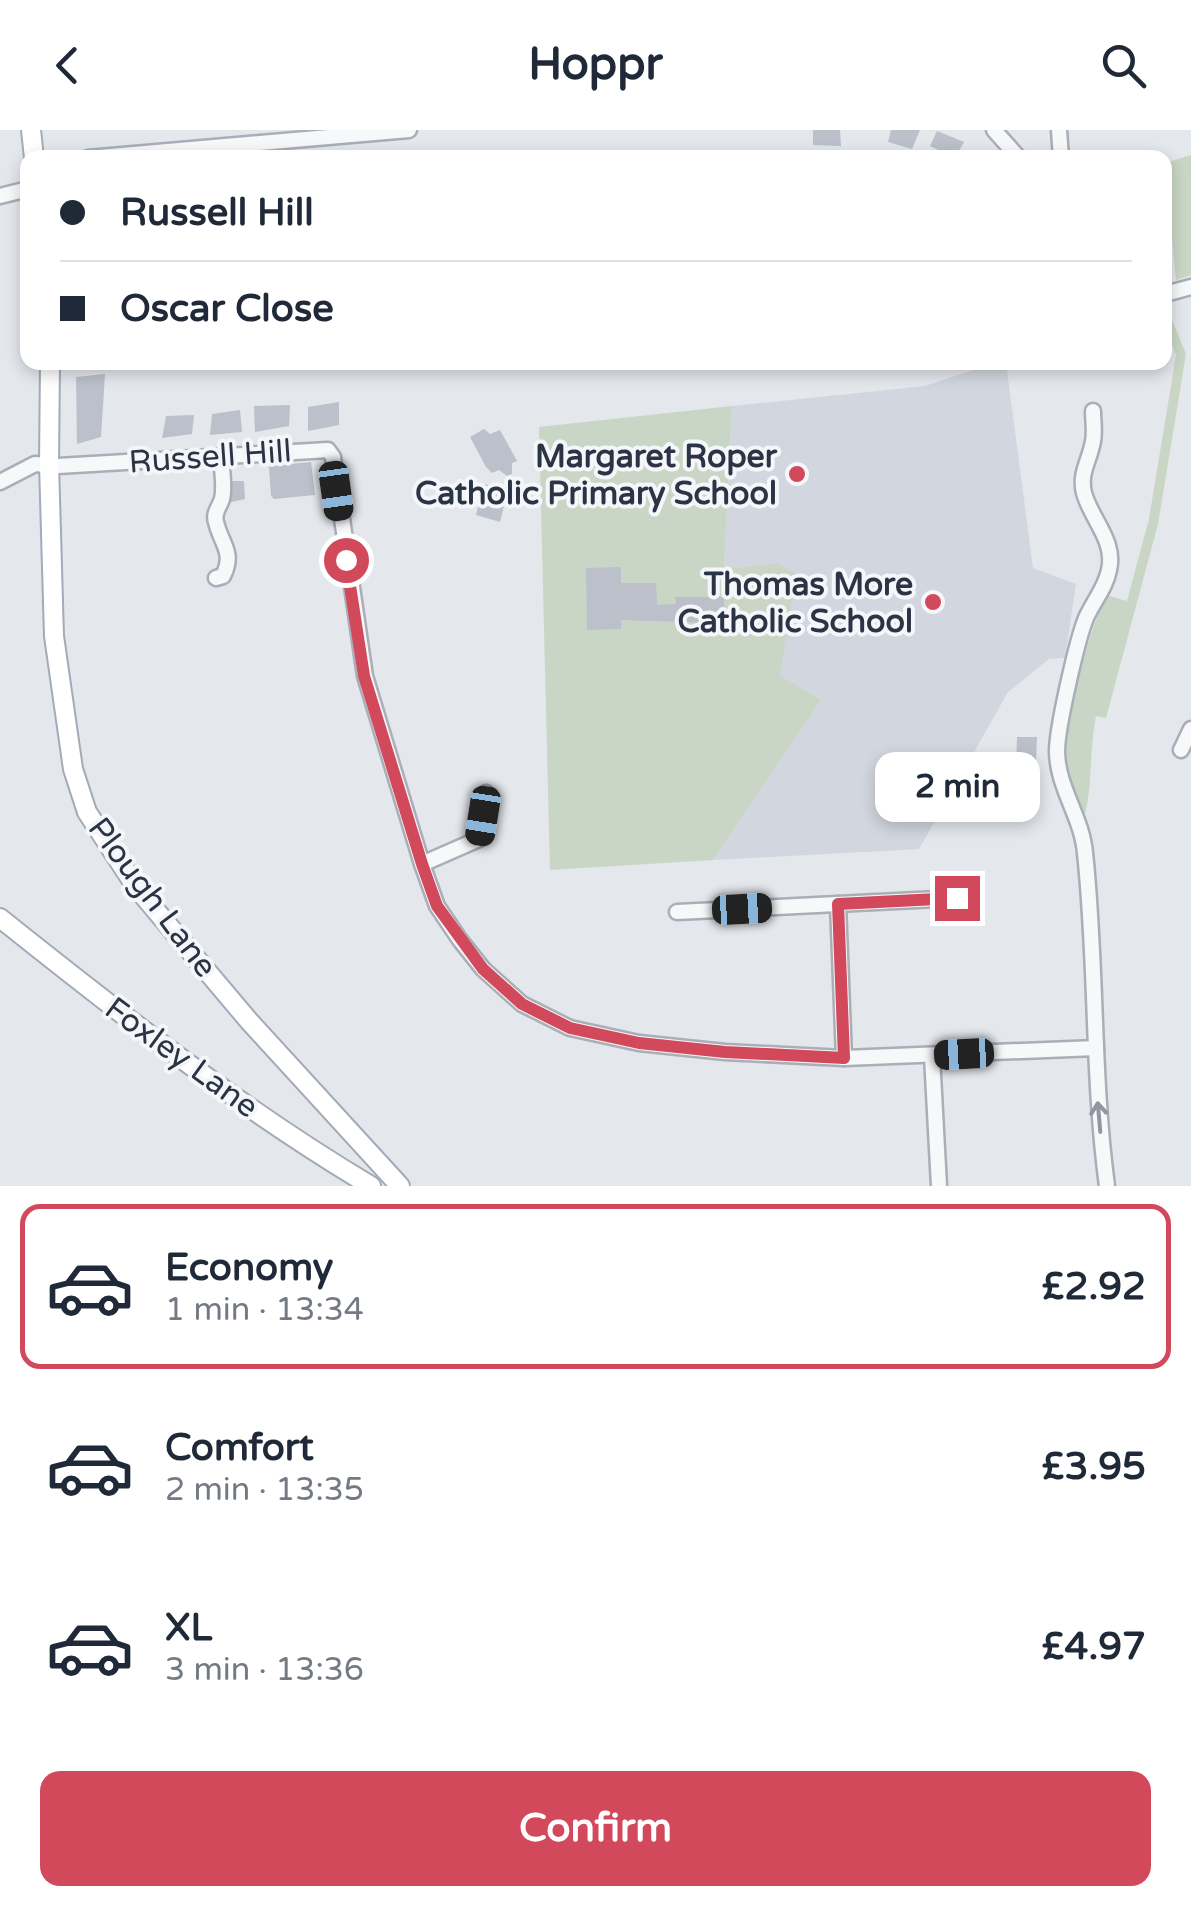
<!DOCTYPE html>
<meta charset="utf-8">
<style>
body{margin:0;font-family:"Varela Round",sans-serif;background:#f2f2f3;color:#1f2937;height:100vh;display:flex;flex-direction:column;font-size:38px;white-space:nowrap}
*{box-sizing:border-box;margin:0}
p{font-size:32px;color:#747a83}
.icon{flex:none;width:55px;height:55px;fill:none;stroke:currentColor;stroke-width:2;stroke-linecap:round;stroke-linejoin:round}
.map{position:relative;height:1056px;overflow:hidden}
.sheet{display:flex;flex-direction:column;background:#fff;flex:1}
.sheet>*{flex:none}
.banner{position:absolute;left:20px;top:20px;width:1152px;height:220px;border-radius:20px;box-shadow:0 5px 15px #0003;display:grid;align-content:center;height:220px;padding:0 40px;background:#fff}
.end{position:absolute;width:45px;height:45px;margin:-22px;border:12px solid #d1495b;background:#fff;box-shadow:0 0 0 5px #fff}
.from{border-radius:50%}
.bubble{position:absolute;height:70px;border-radius:20px;background:#fff;box-shadow:0 5px 15px #0003;font-size:32px;font-weight:700;line-height:70px;text-align:center}
.car{position:absolute;width:30px;height:60px;margin:-30px -15px;border-radius:12px;box-shadow:0 0 8px 2px #0007;background:linear-gradient(#222 24%,#8ab4d8 0 40%,#222 0 76%,#8ab4d8 0 86%,#222 0)}
.banner b{display:flex;align-items:center;gap:35px;height:95px;font-size:38px}
.banner b+b{border-top:2px solid #e0e1e3}
.banner i{width:25px;height:25px;background:#1f2937}
ul{padding:18px 0 0;list-style:none}
li{display:flex;align-items:center;gap:30px;height:165px;margin:0 20px 15px;padding:0 20px;border:5px solid transparent;border-radius:20px}
li div{flex:1}
li b{display:block;font-size:38px}
li em{font-style:normal;font-weight:700}
li.on{border-color:#d1495b}
li>.icon{width:90px;height:90px;stroke-width:1.5}
.primary-button{display:flex;gap:20px;margin-top:auto;padding:20px 40px}
.primary-button a{flex:1;height:115px;border-radius:20px;background:#d1495b;color:#fff;font-size:40px;font-weight:700;line-height:115px;text-align:center}
header{display:flex;justify-content:space-between;align-items:center;height:130px;padding:0 40px;background:#fff;font-size:45px;font-weight:700}
.map>svg:first-child{display:block}
.built{fill:#d2d6de}
.green{fill:#c9d6c5}
.building{fill:#bbc0ca}
.lines{fill:none;stroke-linecap:round;stroke-linejoin:round}
.minor-casing{stroke:#a9aeb7;stroke-width:19}
.major-casing{stroke:#a3abb8;stroke-width:22}
.minor{stroke:#f7f8fa;stroke-width:14}
.major{stroke:#fff;stroke-width:18}
.oneway{stroke:#9196a0}
.route{stroke:#d1495b;stroke-width:12}
.poi-dot{fill:#d1495b;stroke:#f4f6f9;stroke-width:4}
.labels{text-anchor:middle;stroke-width:8;stroke-linejoin:round;paint-order:stroke}
.street-label{font-size:32px;fill:#2b3445;stroke:#f4f6f9}
.poi-label{font-size:32px;font-weight:bold;fill:#2b3445;stroke:#f4f6f9;text-anchor:end}
</style>
<header><svg class="icon" aria-label="back" viewBox="0 0 24 24"><path d="M15 5l-7 7 7 7"/></svg>Hoppr<svg class="icon" aria-label="search" viewBox="0 0 24 24"><circle cx="10" cy="10" r="6"/><path d="M15 15l6 6"/></svg></header>
<div class="map">
<svg width="1191" height="1056" viewBox="0 0 1191 1056">
<rect width="100%" height="100%" fill="#e4e7ec"/>
<path class="built" d="M994 233H1006L1033 438 1076 454 1065 528 1049 529 1008 562 919 719 713 730 821 570 780 545 777 433 724 439 732 276 925 256Z"/>
<g class="green">
<path d="M1191 25V145L1176 150 1165 33Z"/>
<path d="M1165 173 1186 224 1158 394 1106 588 1096 586C1089 620 1093 655 1084 689 1075 668 1064 646 1063 623 1063 589 1091 498 1106 465L1127 471 1149 389 1176 225 1165 197Z"/>
<path d="M732 276 724 439 777 433 796 444 780 545 821 570 713 730 550 740 539 297Z"/>
</g>
<g class="building">
<path d="M813 0H840L841 16 813 15Z"/>
<path d="M891 0H920L912 19 888 12Z"/>
<path d="M937 1 964 12 955 28 930 16Z"/>
<path d="M105 244 101 307 77 314 76 247Z"/>
<path d="M339 272V295L308 301V277Z"/>
<path d="M290 275 289 296 255 302 254 276Z"/>
<path d="M240 280 242 302 210 305 212 284Z"/>
<path d="M194 285 192 304 162 308 166 286Z"/>
<path d="M484 299 490 304 500 300 517 331 512 333V344L507 346 499 340 492 343 486 337 470 307Z"/>
<path d="M311 332 315 365 274 369 271 366 269 336Z"/>
<path d="M226 351H244L245 369 227 373Z"/>
<path d="M484 354 508 360 500 392 476 385Z"/>
<path d="M621 437V453H656L657 475 676 474 675 467H724L725 488 718 489V493L621 490V499L587 500 586 438Z"/>
<path d="M1017 607H1037L1035 659 980 657V638L1016 639Z"/>
</g>
<g class="lines">
<g class="minor-casing">
<g id="minor">
<path d="M994 0 1019 28"/>
<path d="M1059 0 1061 28"/>
<path d="M88 28 409 0"/>
<path d="M0 66 28 59"/>
<path d="M1165 164 1191 157"/>
<path d="M1093 281C1093 291 1095 302 1093 311 1090 330 1079 343 1084 363 1091 389 1116 411 1109 440 1106 457 1093 472 1086 488 1077 510 1057 598 1057 621 1057 657 1082 687 1085 723 1097 834 1092 945 1107 1056"/>
<path d="M0 352 35 334 58 336 328 320 333 327 365 546 422 734 437 776 460 810 483 839 522 874 570 898 639 913 725 922 844 928 1096 918"/>
<path d="M216 448 223 446C235 422 221 414 216 392 213 383 219 378 222 369 225 357 222 341 221 328"/>
<path d="M1181 620 1191 599"/>
<path d="M422 734 479 709 486 663"/>
<path d="M838 774 844 928"/>
<path d="M677 782 957 768"/>
<path d="M932 926 939 1056"/>
</g>
</g>
<g class="major-casing">
<g id="major">
<path d="M31 0 34 28"/>
<path d="M50 232 49 334 54 506 73 639 87 682 136 757 249 891 400 1056"/>
<path d="M0 788C119 883 240 978 371 1056"/>
</g>
</g>
<use href="#minor" class="minor"/>
<use href="#major" class="major"/>
</g>
<defs><path id="oneway-shaft" d="M-6 0H5M1.5-3L5.5 0L1.5 3" fill="none" stroke-width="1.6" stroke-linecap="round" stroke-linejoin="round" transform="scale(2.5)"/></defs>
<use class="oneway" href="#oneway-shaft" transform="translate(1099 987) rotate(-95)"/>
<g class="lines">
<path class="route" d="M346 430 364 546 422 734 437 776 483 839 522 874 570 898 639 913 725 922 844 928 838 774 957 768"/>
</g>
<g class="poi-dot">
<circle cx="797" cy="344" r="10"/>
<circle cx="933" cy="472" r="10"/>
</g>
<g class="labels">
<g class="street-label">
<text transform="translate(210 326) rotate(-4)" y="11">Russell Hill</text>
<text transform="translate(153 767) rotate(53)" y="11">Plough Lane</text>
<text transform="translate(182 927) rotate(36)" y="11">Foxley Lane</text>
</g>
<g class="poi-label">
<text x="777" y="337">Margaret Roper<tspan x="777" dy="37">Catholic Primary School</tspan></text>
<text x="913" y="465">Thomas More<tspan x="913" dy="37">Catholic School</tspan></text>
</g>
</g>
</svg>
<i class="end from" style="left:346px;top:430px"></i>
<i class="end" style="left:957px;top:768px"></i>
<div class="bubble" style="left:875px;top:622px;width:165px">2 min</div>
<i class="car" style="left:336px;top:361px;rotate:172deg"></i>
<i class="car" style="left:483px;top:686px;rotate:189deg"></i>
<i class="car" style="left:742px;top:779px;rotate:87deg"></i>
<i class="car" style="left:964px;top:924px;rotate:267deg"></i>
<div class="banner">
<b><i class="from"></i>Russell Hill</b>
<b><i></i>Oscar Close</b>
</div>
</div>
<section class="sheet">
<ul>
<li class="on"><svg class="icon" aria-label="car" viewBox="0 0 24 24"><path d="M5 17H2v-5l4-1 3-4h7l3 4 3 1v5h-3M9 17h6M6 11h13"/><circle cx="7" cy="17" r="2"/><circle cx="17" cy="17" r="2"/></svg><div><b>Economy</b><p>1 min · 13:34</p></div><em>£2.92</em></li>
<li><svg class="icon" aria-label="car" viewBox="0 0 24 24"><path d="M5 17H2v-5l4-1 3-4h7l3 4 3 1v5h-3M9 17h6M6 11h13"/><circle cx="7" cy="17" r="2"/><circle cx="17" cy="17" r="2"/></svg><div><b>Comfort</b><p>2 min · 13:35</p></div><em>£3.95</em></li>
<li><svg class="icon" aria-label="car" viewBox="0 0 24 24"><path d="M5 17H2v-5l4-1 3-4h7l3 4 3 1v5h-3M9 17h6M6 11h13"/><circle cx="7" cy="17" r="2"/><circle cx="17" cy="17" r="2"/></svg><div><b>XL</b><p>3 min · 13:36</p></div><em>£4.97</em></li>
</ul>
<div class="primary-button"><a>Confirm</a></div>
</section>
